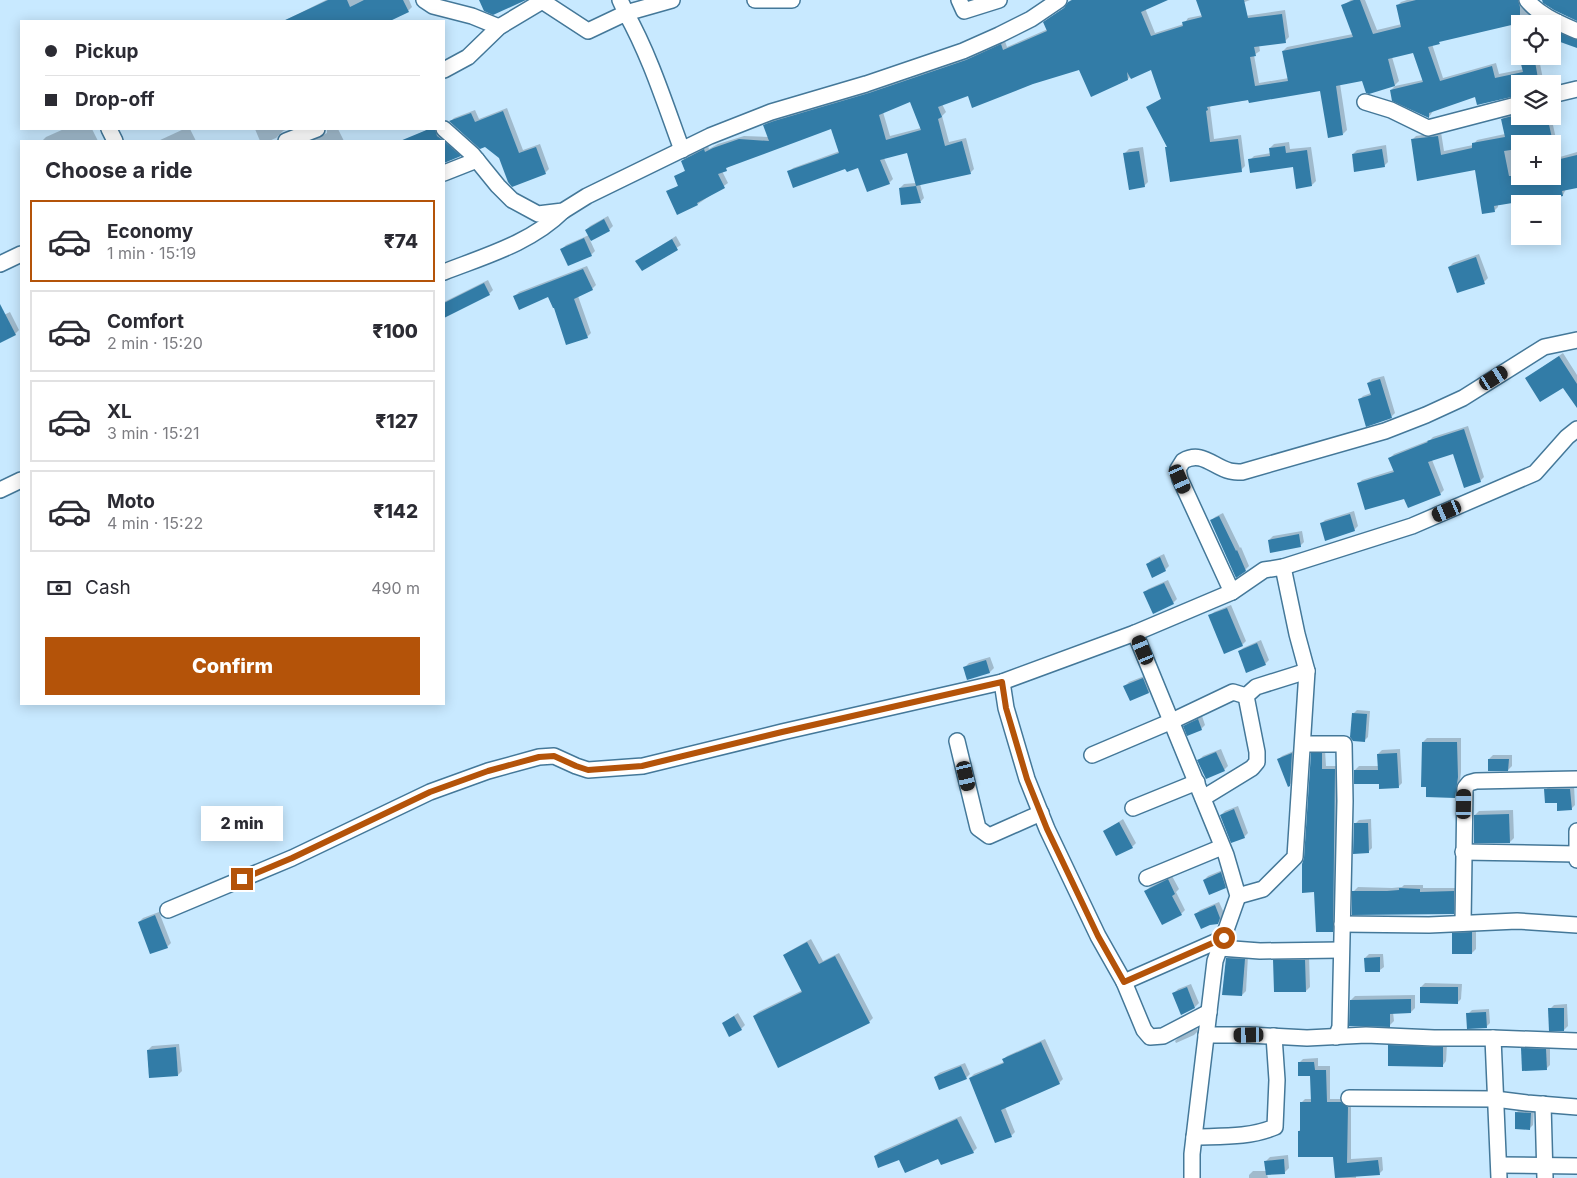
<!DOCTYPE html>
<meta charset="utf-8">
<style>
body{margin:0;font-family:Inter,sans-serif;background:#f7f7f7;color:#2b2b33;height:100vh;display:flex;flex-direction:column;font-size:19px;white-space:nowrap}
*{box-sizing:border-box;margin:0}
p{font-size:16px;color:#7c7c81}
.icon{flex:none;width:28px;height:28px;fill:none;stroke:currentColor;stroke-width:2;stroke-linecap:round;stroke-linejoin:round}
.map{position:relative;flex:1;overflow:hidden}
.drawer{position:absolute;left:20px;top:140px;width:425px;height:565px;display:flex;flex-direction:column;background:#fff;border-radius:0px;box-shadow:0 2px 12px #0003}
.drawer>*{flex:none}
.guide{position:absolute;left:20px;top:20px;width:425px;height:110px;border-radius:0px;box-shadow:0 2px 12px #0003;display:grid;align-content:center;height:110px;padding:0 25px;background:#fff}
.controls{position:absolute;left:1511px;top:15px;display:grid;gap:10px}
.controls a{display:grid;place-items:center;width:50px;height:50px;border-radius:0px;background:#fff;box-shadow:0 2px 12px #0003;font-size:25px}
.end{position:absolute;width:22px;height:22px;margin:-11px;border:6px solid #b45309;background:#fff;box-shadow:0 0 0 2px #fff}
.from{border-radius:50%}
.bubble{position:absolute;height:35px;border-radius:0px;background:#fff;box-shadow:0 2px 12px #0003;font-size:16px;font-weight:800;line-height:35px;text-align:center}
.car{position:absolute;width:15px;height:30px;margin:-15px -8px;border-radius:6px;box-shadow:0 0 4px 1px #0007;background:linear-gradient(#222 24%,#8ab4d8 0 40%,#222 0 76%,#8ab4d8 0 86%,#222 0)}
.guide b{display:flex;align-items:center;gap:18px;height:48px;font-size:19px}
.guide b+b{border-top:1px solid #e1e1e2}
.guide i{width:12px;height:12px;background:#2b2b33}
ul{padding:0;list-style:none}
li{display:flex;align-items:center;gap:15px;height:82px;margin:0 10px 8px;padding:0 15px;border:2px solid #e1e1e2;border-radius:0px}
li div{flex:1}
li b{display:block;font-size:19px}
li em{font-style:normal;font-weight:800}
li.active{border-color:#b45309}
li>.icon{width:45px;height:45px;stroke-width:1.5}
h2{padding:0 25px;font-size:22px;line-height:60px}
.pay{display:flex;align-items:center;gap:12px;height:55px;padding:0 25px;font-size:19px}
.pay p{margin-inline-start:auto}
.cta{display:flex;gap:10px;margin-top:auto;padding:10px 25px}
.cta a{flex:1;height:58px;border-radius:0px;background:#b45309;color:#fff;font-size:20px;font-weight:800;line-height:58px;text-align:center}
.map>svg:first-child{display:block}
.shadow{fill:#0003;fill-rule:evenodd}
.building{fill:#327ca7;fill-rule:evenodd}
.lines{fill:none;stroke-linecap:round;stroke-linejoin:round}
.minor-casing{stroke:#447899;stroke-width:18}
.minor{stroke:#fff;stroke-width:15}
.route{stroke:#b45309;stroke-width:6}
</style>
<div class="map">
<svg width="1577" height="1178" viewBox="0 0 1577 1178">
<rect width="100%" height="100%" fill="#c8e9ff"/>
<g class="shadow">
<path d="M326 0H409L412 7 408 11 387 21H284Z"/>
<path d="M1071 0H1157L1145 8 1155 33 1184 24 1188 18 1203 15 1198 0H1250L1210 15 1211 21 1285 10 1289 37 1285 41 1259 45 1260 51 1254 55 1259 83 1289 78 1283 51 1287 47 1353 34 1342 6 1351 0H1365L1377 30 1402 24 1397 6 1401 2 1407 0H1523L1552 24H1520V56H1549L1539 59 1544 84H1520V94L1476 96 1433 111 1429 117 1391 90 1395 86 1423 80 1414 52 1392 57 1399 81 1395 85 1369 92 1363 80 1340 84 1347 130 1343 134 1321 90 1212 105 1210 107 1214 139 1241 135 1245 166 1241 170 1166 148 1168 146 1148 107 1162 98 1152 68 1131 76 1128 79 1079 68 968 94 942 104 946 112 942 116 949 142 966 138 974 169 970 173 920 184 924 198 921 201 902 203 900 188 904 184 916 183 908 151 884 158 893 179 889 183 859 166 789 172 793 168 840 151 831 127 730 166 722 171 728 183 698 204 668 192 679 185 675 177 686 170 682 161 686 157 708 146 709 149 718 144 744 136 769 137 765 125 769 121 874 89 971 56 1005 41 1007 47 1048 29 1049 18 1067 6ZM1511 24 1524 69 1499 74 1496 63 1443 78 1432 44 1441 40ZM910 100 921 128 890 136 883 112Z"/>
<path d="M1552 24 1577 35V46L1552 38Z"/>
<path d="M507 108 523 150 540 144 549 169 545 173 500 157 451 121 454 118 475 110 479 119Z"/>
<path d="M1520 111V116H1551L1560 157 1577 152V186L1566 189 1563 195 1539 200 1538 197 1498 204V207L1494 211 1476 169 1418 180 1412 140 1416 136 1441 132 1444 151 1473 145 1477 140 1505 134 1502 119 1506 115ZM1520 144H1552V176H1520Z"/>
<path d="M64 129H92L98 141H42L46 137Z"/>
<path d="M184 129H190L196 141H158Z"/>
<path d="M255 129H288L283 131 276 138 269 141H260Z"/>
<path d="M327 129H338L344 141H309L327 133Z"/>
<path d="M429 129H439L463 152 460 155 444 162V141H403Z"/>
<path d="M1289 142 1290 149 1311 147 1316 181 1312 185 1294 166 1250 160 1254 156 1271 153 1270 148 1274 144Z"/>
<path d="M1386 145 1388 162 1384 166 1353 154 1357 150Z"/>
<path d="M1143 147 1148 182 1144 186 1125 153 1129 149Z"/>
<path d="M608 216 613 226 609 230 590 240 595 251 591 255 562 249 566 245 589 235 586 230 590 226Z"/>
<path d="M676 236 681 245 642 270 637 261Z"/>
<path d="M1479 254 1488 278 1484 282 1449 267 1453 263Z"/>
<path d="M587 266 596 285 592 289 578 296 591 333 587 337 555 306 549 296H515L519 292Z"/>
<path d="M488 280 493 290 489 294 444 316V302Z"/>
<path d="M10 312 19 330 15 334 0 342V317Z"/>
<path d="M1563 353 1577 375V406L1563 386 1527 378Z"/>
<path d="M1384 376 1395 413 1391 417 1359 400 1363 396 1371 393 1368 383 1372 379Z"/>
<path d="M1468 426 1484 477 1480 481 1454 452 1432 460 1444 490 1440 494 1405 498 1358 484 1362 480 1394 470 1390 458 1394 454 1430 440 1433 437Z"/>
<path d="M1354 511 1358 526 1354 530 1321 524 1325 520Z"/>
<path d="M1223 513 1240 548 1241 547 1249 566 1245 570 1211 521 1215 517Z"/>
<path d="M1302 531 1304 542 1300 546 1269 540 1273 536Z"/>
<path d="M1164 554 1169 566 1165 570 1148 564 1151 560Z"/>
<path d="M1168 580 1177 599 1173 603 1144 593 1148 589Z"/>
<path d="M1231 605 1246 641 1242 645 1210 616 1214 612Z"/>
<path d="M1261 640 1269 660 1265 664 1239 652 1243 648Z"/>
<path d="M990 657 994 668 990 672 968 679 965 667 969 663Z"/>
<path d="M1147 675 1153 688 1149 692 1130 700 1125 686 1129 682Z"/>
<path d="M1357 710 1370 711 1368 737 1364 741 1353 714Z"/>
<path d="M1202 716 1205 725 1201 729 1185 726 1189 722Z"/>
<path d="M1427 738H1461V772L1459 793 1455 797 1423 742Z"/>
<path d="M1221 749 1228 766 1224 770 1199 760 1203 756Z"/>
<path d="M1400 749 1402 783 1398 787 1380 783 1355 770 1359 766H1379L1378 754 1382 750Z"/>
<path d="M1296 750 1294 781 1289 785 1278 760 1282 756Z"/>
<path d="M1316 750H1325L1326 766H1339L1336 927 1332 931 1315 891 1306 858 1312 754Z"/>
<path d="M1493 755H1512V766L1508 770 1489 759Z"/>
<path d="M1574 785 1575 805 1571 809 1558 801 1546 790 1549 786Z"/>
<path d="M1238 806 1248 833 1244 837 1221 815 1225 811Z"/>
<path d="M1513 810 1514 838 1510 842 1475 815 1479 811Z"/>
<path d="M1123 819 1136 843 1132 847 1105 831Z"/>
<path d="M1371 819 1372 848 1368 852 1355 824 1359 820Z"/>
<path d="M1225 869 1229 883 1225 887 1204 880 1208 876Z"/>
<path d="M1172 876 1179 889 1176 892 1185 910 1181 914 1146 891 1150 887Z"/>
<path d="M1404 885H1423V888H1458L1457 908 1453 912 1354 891 1358 887 1392 888 1402 887Z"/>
<path d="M1219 902 1224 913 1222 918 1218 923 1196 914 1200 910Z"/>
<path d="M159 912 171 943 167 947 139 922 143 918Z"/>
<path d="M1476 929V949L1472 953 1453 934 1457 930Z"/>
<path d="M811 939 823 961 839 953 873 1018 869 1022 754 1016 758 1012 803 990 784 955 788 952Z"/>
<path d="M1231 954 1248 956 1246 991 1242 995 1227 958Z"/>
<path d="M1369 954H1383L1384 967 1380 970 1365 958Z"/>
<path d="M1309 956 1310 987 1306 991 1274 961 1278 957Z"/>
<path d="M1425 983 1462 984 1461 999 1457 1003 1421 987Z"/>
<path d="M1191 984 1199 1003 1195 1007 1174 993 1178 989Z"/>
<path d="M1415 995V1008L1411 1012H1393L1394 1021 1390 1025 1351 1000 1355 996Z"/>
<path d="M1567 1004 1568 1026 1564 1030 1550 1009 1554 1005Z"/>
<path d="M1489 1009 1490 1023 1486 1027 1468 1014 1472 1010Z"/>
<path d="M738 1013 745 1025 741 1029 723 1023Z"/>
<path d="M1196 1028 1198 1031 1194 1035 1176 1043 1175 1041 1179 1037Z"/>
<path d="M1045 1039 1063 1079 1059 1083 1005 1107 1015 1132 1011 1136 970 1078 974 1074 1004 1062 1003 1060 1007 1056Z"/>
<path d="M1393 1042 1447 1044 1446 1061 1443 1065 1389 1046Z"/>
<path d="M179 1044 182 1071 178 1075 148 1050 152 1046Z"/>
<path d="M1526 1045 1550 1046V1065L1546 1069 1522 1049Z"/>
<path d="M1318 1058V1066H1330V1099H1345L1351 1103V1159L1382 1157 1383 1170 1379 1174 1356 1176V1178H1336L1334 1156 1299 1131 1301 1129V1103L1305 1099H1312V1075L1299 1063 1303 1059Z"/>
<path d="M965 1063 970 1074 966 1078 935 1077 939 1073Z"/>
<path d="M1521 1108 1534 1109 1533 1125 1529 1129 1516 1128 1517 1112Z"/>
<path d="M961 1116 977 1148 973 1152 900 1159 875 1156 879 1152Z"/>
<path d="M1288 1155 1289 1168 1285 1172 1267 1174 1268 1178H1249V1175L1253 1171H1267L1266 1161 1270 1157Z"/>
</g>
<g class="building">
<path d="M328 0H347L350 7 364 0H403L409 12 390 21H283Z"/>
<path d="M479 0H526L493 15 484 11Z"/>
<path d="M1072 0H1168L1141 12 1151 36 1183 26 1182 22 1202 17 1196 0H1244L1248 18 1282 14 1286 43 1254 47 1256 56 1250 57 1255 86 1288 81 1282 51 1353 37 1341 5 1354 0H1360L1373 34 1401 27 1396 5 1416 0H1518L1520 7V23L1439 42 1440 44 1428 47 1440 81 1492 66 1495 78 1523 72 1519 56H1534L1539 84H1520V95L1477 105 1475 97 1429 113V118L1392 101 1390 90 1423 82 1413 53 1388 59 1395 86 1369 94 1366 93 1362 81 1336 86 1343 135 1328 138 1320 91 1249 103 1248 100 1207 107 1208 110 1206 111 1210 142 1238 139 1242 172 1170 182 1165 147H1167L1146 107 1161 99 1151 70 1131 79 1127 72 1128 80 1091 97 1079 70 1033 84 972 108 968 96 938 107 942 117 938 119 945 146 962 141 971 174 916 186 907 153 880 160 890 184 867 192 858 168 847 172 845 169 793 188 787 171 839 153 831 129 726 168 727 171 718 174 725 188 697 203 698 205 677 215 666 191 678 186 674 176 685 171 681 161 704 149 705 152 713 148 739 139 769 141 763 125 774 121 869 93 966 60 1001 44 1003 50 1047 31 1043 22 1064 8 1068 2ZM910 102 921 130 886 140 879 115Z"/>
<path d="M1542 0H1577V21L1554 10 1543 3Z"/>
<path d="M1552 30 1577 40V48L1552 39Z"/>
<path d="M503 111 519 153 536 147 546 174 512 187 508 182 499 158 485 147 480 149 449 121 471 113 475 122Z"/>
<path d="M1520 114V116H1547L1552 138 1520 144 1517 145V149L1504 151 1509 176H1552V161L1577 155V188L1562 191 1563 196 1538 201 1537 199 1494 206 1495 212 1482 214 1475 170 1417 181 1411 139 1438 136 1441 155 1472 148V143L1505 137 1501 119Z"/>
<path d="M429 129H435L437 136 444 141H400Z"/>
<path d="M444 141 461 156 444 163Z"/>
<path d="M1285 146 1286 153 1307 150 1312 186 1296 189 1293 167 1250 173 1248 159 1270 156 1269 148Z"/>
<path d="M1382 149 1385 167 1354 172 1352 154Z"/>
<path d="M1139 151 1145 187 1129 190 1123 153Z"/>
<path d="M916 186 921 203 901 205 899 188Z"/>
<path d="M604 219 610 231 591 241 585 230Z"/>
<path d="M584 238 592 256 568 266 560 249Z"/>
<path d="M672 239 678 250 642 271 635 261Z"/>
<path d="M1476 257 1485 284 1457 293 1448 267Z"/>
<path d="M583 269 593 290 574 299 588 338 566 345 554 308H553L548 297 519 310 513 296Z"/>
<path d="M484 283 490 295 444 318V303Z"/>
<path d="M0 304 16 335 0 343Z"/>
<path d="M1559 356 1577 384V408L1563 388 1540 402 1525 378Z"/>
<path d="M1380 379 1392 418 1366 427 1358 399 1371 395 1367 383Z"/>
<path d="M1464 429 1481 482 1464 488 1453 454 1428 462 1441 495 1408 508 1404 499 1365 510 1357 483 1394 472 1388 458 1428 442 1427 441Z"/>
<path d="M1350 514 1355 531 1325 541 1320 523Z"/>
<path d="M1219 516 1236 551 1237 550 1246 571 1236 578 1210 520Z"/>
<path d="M1299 534 1301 547 1270 553 1268 540Z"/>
<path d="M1160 557 1166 571 1152 578 1146 564Z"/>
<path d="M1164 583 1174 604 1153 614 1143 592Z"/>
<path d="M1227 608 1243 646 1224 654 1208 615Z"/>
<path d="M1257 643 1266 665 1246 673 1238 651Z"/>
<path d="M986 660 990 673 967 680 963 667Z"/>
<path d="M1143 678 1149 693 1130 701 1123 686Z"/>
<path d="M1352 713 1367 714 1365 742 1353 741 1350 737Z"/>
<path d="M1198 719 1202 730 1187 736 1183 726Z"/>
<path d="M1422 742H1457L1458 777 1455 798 1426 797V787H1421Z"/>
<path d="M1216 752 1225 771 1206 779 1197 760Z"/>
<path d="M1292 753 1290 786 1288 787 1277 759Z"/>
<path d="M1311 753H1322V769H1335L1333 932H1316L1314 892 1302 893V864L1304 858Z"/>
<path d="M1397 753 1399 788 1379 789V784H1354V770H1378L1377 754Z"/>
<path d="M1488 759H1509L1508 771H1488Z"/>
<path d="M1544 789H1570L1572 810 1557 811V803H1545Z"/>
<path d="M1234 809 1245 838 1231 843 1220 815Z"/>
<path d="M1509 814 1510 843H1474V815Z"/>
<path d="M1119 822 1133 848 1116 856 1103 831Z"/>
<path d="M1354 823H1368L1369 853 1353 854Z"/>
<path d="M1221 872 1226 888 1209 895 1203 880Z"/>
<path d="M1168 879 1175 894 1172 896 1182 915 1162 925 1144 891Z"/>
<path d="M1399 888 1420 889V892L1454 891V914L1352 915V891H1387L1399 890Z"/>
<path d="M1215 905 1220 918 1218 924 1210 925 1201 929 1194 914Z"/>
<path d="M155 915 168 948 150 954 138 922Z"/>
<path d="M1472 932V954H1452V933Z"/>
<path d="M807 942 819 964 835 956 870 1023 778 1068 753 1016 802 992 783 955Z"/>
<path d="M1380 957V972H1365L1364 958Z"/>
<path d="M1226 958 1245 959 1242 996 1222 995Z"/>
<path d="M1273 960H1305L1306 992H1274Z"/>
<path d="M1187 987 1195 1008 1181 1015 1172 993Z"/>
<path d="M1420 987H1458V1004L1420 1003Z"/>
<path d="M1411 999V1013L1390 1014V1027L1349 1026 1350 1000Z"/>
<path d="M1548 1008H1564V1031H1549Z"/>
<path d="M1486 1012 1487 1028 1467 1029 1466 1013Z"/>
<path d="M734 1016 742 1030 729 1037 722 1023Z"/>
<path d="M1041 1042 1060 1084 1001 1110 1012 1137 995 1143 969 1078 1004 1063 1002 1059Z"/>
<path d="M1388 1045 1443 1047V1067L1388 1066Z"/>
<path d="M176 1047 178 1076 149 1078 147 1050Z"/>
<path d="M1521 1048 1546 1049 1547 1070 1522 1071Z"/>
<path d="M1298 1062H1314L1315 1070H1326L1327 1102H1341L1348 1107 1347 1163 1378 1160 1380 1175 1335 1178 1333 1157H1298V1131H1300V1102H1311L1310 1076H1298Z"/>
<path d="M961 1066 967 1079 939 1090 934 1077Z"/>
<path d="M1515 1112 1531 1113 1530 1130 1515 1129Z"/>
<path d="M957 1119 974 1153 941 1165 938 1159 905 1173 899 1160 878 1168 874 1156Z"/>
<path d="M1284 1159 1285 1174 1266 1175 1264 1161Z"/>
</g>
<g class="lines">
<g class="minor-casing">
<g id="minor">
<path d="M424 0 433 6 472 16 499 27"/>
<path d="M620 0 626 13 672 0"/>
<path d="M755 0H792"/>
<path d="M959 0 964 11 999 0"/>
<path d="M1527 0C1539 15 1559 23 1577 31"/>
<path d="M542 1 588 31 626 13C650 56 665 104 682 150"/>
<path d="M444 70 468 57 499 27 544 0"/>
<path d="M1552 95 1577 89"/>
<path d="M1365 102 1391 110 1428 128 1520 104"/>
<path d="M109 129 115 141"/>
<path d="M444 129 472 154 498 186 512 200 538 214 563 211 587 196 710 136 771 112 866 84 963 51 999 35 1031 19 1059 0"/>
<path d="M286 141 317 129"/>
<path d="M444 173 477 160"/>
<path d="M0 264 21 254"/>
<path d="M444 272C485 256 531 243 563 211"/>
<path d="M0 490 21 480"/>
<path d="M1232 592 1180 479 1178 469 1183 461C1202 450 1213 467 1230 471 1234 472 1239 472 1242 472L1385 431 1426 415 1463 398 1544 347 1577 340"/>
<path d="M1135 633 1226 855 1238 896 1215 961 1192 1154V1178"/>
<path d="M1002 682 1006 708 1027 779 1047 829 1098 936 1124 982 1224 938"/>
<path d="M957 741 978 828 989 836 1041 813"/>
<path d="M1303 744H1344L1345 801 1340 1027 1336 1037"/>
<path d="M1092 755 1172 721 1233 692 1246 696"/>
<path d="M1203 798 1252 768 1257 762V752L1246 696 1256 687 1307 671"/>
<path d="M1133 808 1197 782"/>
<path d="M1577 831V860"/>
<path d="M1463 852 1576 854"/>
<path d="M1147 878 1222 847"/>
<path d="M1238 896 1263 889 1295 857 1307 671 1297 634 1283 567"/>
<path d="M168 910 292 858 430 792 488 771 539 757 554 756 576 766 588 770 643 766 782 732 1002 682 1135 633 1232 592 1264 570 1283 567 1412 526 1535 473 1567 437 1577 429"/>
<path d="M1463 923 1465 788 1469 783 1476 781 1577 779"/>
<path d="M1342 924 1429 925 1517 921 1577 925"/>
<path d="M1220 948 1260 951 1341 950"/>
<path d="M1124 982 1144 1030 1150 1037 1163 1036 1209 1012"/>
<path d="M1206 1035H1249L1307 1038 1366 1035 1434 1038H1493"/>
<path d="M1349 1098 1495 1099 1527 1103 1577 1107"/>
<path d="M1543 1104 1545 1178"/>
<path d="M1194 1137C1222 1136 1248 1138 1275 1127L1277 1080 1274 1036"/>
<path d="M1499 1165 1577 1166"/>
<path d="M1499 1178 1493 1038 1577 1041"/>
</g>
</g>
<use href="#minor" class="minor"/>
</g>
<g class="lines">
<path class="route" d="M242 879 292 858 430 792 488 771 539 757 554 756 576 766 588 770 642 766 782 732 1002 682 1006 708 1027 779 1047 829 1098 936 1124 982 1224 938"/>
</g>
</svg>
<div class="controls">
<a><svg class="icon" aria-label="locate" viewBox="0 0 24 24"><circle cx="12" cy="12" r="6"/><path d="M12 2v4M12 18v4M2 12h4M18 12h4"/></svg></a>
<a><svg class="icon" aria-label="layers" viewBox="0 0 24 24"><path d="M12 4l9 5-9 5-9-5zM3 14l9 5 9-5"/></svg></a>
<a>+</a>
<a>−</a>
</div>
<i class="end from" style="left:1224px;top:938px"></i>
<i class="end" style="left:242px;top:879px"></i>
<div class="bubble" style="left:201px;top:806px;width:82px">2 min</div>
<i class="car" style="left:1494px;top:378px;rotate:58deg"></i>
<i class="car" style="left:1180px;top:479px;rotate:156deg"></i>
<i class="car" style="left:1447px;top:511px;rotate:247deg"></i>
<i class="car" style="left:1143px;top:650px;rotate:337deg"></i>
<i class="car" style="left:966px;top:776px;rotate:167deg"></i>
<i class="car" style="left:1464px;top:804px;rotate:1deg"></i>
<i class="car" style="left:1249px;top:1035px;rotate:269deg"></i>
<div class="guide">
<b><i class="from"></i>Pickup</b>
<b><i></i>Drop-off</b>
</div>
<section class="drawer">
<h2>Choose a ride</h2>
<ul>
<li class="active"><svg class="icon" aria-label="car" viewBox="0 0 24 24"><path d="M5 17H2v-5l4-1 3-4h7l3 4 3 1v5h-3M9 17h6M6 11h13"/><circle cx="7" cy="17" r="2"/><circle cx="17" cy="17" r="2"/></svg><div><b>Economy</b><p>1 min · 15:19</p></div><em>₹74</em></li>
<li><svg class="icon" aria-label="car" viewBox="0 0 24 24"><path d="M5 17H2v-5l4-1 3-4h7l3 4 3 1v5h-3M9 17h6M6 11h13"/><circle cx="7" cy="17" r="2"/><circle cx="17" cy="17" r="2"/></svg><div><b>Comfort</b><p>2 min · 15:20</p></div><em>₹100</em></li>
<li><svg class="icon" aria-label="car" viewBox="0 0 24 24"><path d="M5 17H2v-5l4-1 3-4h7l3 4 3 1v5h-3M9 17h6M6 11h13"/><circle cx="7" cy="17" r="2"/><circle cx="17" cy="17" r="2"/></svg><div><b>XL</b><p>3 min · 15:21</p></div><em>₹127</em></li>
<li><svg class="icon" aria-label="car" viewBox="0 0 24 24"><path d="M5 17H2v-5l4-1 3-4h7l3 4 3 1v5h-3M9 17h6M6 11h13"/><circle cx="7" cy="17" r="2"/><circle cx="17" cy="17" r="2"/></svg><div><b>Moto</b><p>4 min · 15:22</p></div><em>₹142</em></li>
</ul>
<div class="pay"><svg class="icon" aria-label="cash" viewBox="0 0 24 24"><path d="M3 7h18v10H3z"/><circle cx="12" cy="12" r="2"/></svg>Cash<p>490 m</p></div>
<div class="cta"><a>Confirm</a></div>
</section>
</div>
